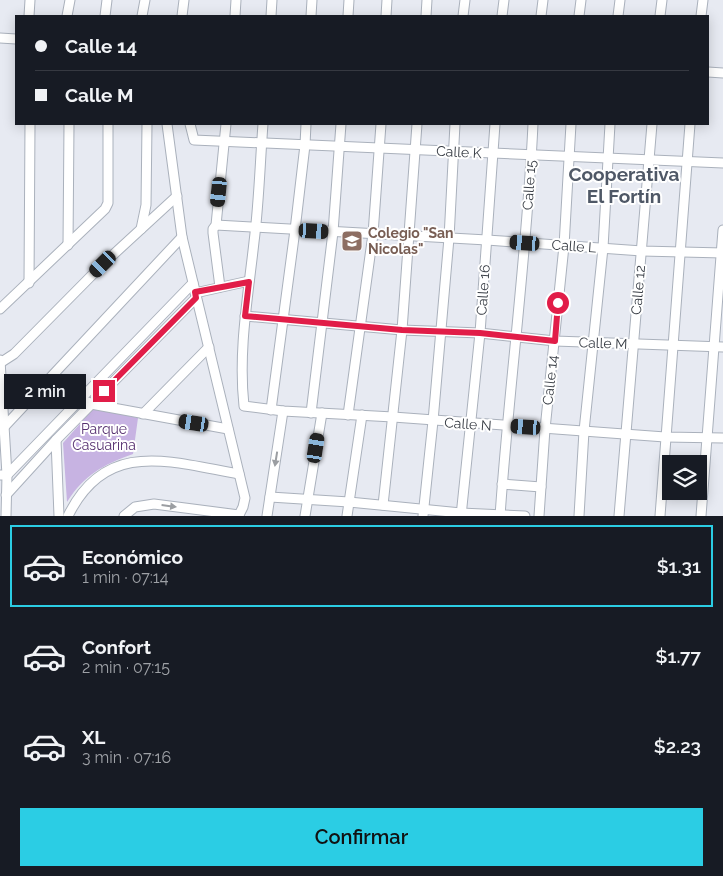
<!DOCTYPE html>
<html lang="es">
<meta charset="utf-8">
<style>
body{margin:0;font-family:Raleway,sans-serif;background:#242831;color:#f1f3f6;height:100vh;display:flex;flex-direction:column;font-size:19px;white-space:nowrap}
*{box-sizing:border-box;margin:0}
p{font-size:16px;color:#9ea1a6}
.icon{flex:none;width:28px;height:28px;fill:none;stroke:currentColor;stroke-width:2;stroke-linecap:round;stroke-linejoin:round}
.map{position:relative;height:516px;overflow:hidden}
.side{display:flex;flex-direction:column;background:#171b24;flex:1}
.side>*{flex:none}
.banner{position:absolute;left:15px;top:15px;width:694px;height:110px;border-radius:0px;box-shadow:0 2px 12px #0003;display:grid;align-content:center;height:110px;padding:0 20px;background:#171b24}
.tools{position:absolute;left:662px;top:455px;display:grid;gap:10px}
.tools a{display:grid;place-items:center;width:45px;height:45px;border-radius:0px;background:#171b24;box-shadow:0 2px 12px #0003;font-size:25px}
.end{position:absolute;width:22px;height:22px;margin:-11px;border:6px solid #e11d48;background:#fff;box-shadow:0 0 0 2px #fff}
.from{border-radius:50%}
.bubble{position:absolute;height:35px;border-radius:0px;background:#171b24;box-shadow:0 2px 12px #0003;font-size:16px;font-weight:600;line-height:35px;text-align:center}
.car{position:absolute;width:15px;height:30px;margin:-15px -8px;border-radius:6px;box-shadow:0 0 4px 1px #0007;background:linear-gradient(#222 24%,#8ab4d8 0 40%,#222 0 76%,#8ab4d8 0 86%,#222 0)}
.banner b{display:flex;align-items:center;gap:18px;height:48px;font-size:19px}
.banner b+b{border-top:1px solid #363941}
.banner i{width:12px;height:12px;background:#f1f3f6}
ul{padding:9px 0 0;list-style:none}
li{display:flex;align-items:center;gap:15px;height:82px;margin:0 10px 8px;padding:0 10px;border:2px solid transparent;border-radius:0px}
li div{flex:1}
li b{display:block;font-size:19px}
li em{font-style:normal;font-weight:600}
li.selected{border-color:#2bcde4}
li>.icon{width:45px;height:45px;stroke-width:1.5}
.button{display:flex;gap:10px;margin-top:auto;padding:10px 20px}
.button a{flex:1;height:58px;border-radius:0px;background:#2bcde4;color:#111;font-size:20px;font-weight:600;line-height:58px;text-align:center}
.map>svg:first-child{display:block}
.green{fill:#c7b3e2}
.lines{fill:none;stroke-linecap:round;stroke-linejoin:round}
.minor-casing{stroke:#aab1bc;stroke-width:11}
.minor{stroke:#fff;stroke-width:9}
.oneway{fill:#9b9ea2}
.route{stroke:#e11d48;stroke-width:6}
.labels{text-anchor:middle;stroke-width:4;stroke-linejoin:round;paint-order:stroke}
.street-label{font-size:14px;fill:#373c44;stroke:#fff}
.education-label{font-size:14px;font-weight:bold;fill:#785e54;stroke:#fff;text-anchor:start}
.park-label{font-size:14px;fill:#563070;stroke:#fff}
.district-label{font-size:19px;font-weight:bold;fill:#4f5866;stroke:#fff}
</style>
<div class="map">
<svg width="723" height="516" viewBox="0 0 723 516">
<rect width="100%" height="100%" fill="#e7eaf2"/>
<path class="green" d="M94 408 138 418 133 454C103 465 85 474 67 502L63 443Z"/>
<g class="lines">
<g class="minor-casing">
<g id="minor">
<path d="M29 16 30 0"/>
<path d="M67 16 70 0"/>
<path d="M105 16 107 0"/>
<path d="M142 16 145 0"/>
<path d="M182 16 184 0"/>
<path d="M235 16 236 0"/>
<path d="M271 16 272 0"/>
<path d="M311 16 312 0"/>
<path d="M348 16 349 0"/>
<path d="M386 16 387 0"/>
<path d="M426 16 427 0"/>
<path d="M463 16 465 0"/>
<path d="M502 16 504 0"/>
<path d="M541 16 543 0"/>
<path d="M579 16 581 0"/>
<path d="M618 16 620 0"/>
<path d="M660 16 662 0"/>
<path d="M701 16 703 0"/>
<path d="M0 38 16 39"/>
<path d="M708 72 723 73"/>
<path d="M167 124 182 237 245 498 243 507 239 515"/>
<path d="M190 124 194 140 723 163"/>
<path d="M263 124C260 163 259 203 254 242 248 297 238 351 244 406L283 411 393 417 665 437 723 438"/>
<path d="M216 225 487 240 642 251 723 253"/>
<path d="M141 229 146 205 147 124"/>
<path d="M68 245 69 124"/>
<path d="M29 283 30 124"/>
<path d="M220 287 213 233V229L216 225 226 124"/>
<path d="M195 293 249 281"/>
<path d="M0 309 105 209 108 203V124"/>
<path d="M245 316 402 330 480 333 555 341 723 347"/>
<path d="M0 360 7 475 6 516"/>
<path d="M0 363 14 354 103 264 177 196"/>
<path d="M88 402 91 404 228 429"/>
<path d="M271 410 295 230 305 145 306 124"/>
<path d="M311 413 333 232 341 124"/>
<path d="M143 414 209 347"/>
<path d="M348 415 373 234 381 124"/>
<path d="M5 426 182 237"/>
<path d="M56 440 59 516"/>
<path d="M0 475H7L193 283"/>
<path d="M502 484 541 487"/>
<path d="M6 495 56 440 196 298"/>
<path d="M270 497 349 502 461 513 525 516"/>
<path d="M383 505 402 330 417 124"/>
<path d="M68 516C106 438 170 462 239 474"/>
<path d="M124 516 135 507 154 504 239 515"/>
<path d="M267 516 283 411"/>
<path d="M305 516 322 413"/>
<path d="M347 516 362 415"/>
<path d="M423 516 433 421 449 238 455 124"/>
<path d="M461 516 480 333 495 124"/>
<path d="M500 516C509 385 527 255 533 124"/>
<path d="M539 516 545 429 564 246 571 124"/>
<path d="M579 516 584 431 603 248 610 124"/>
<path d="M619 516 652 124"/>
<path d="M660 516 690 124"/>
<path d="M701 516 723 230"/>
</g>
</g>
<use href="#minor" class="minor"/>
</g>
<defs><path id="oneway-solid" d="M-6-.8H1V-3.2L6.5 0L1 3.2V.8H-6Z" transform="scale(1.25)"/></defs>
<g class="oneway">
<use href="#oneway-solid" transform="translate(276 459) rotate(99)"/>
<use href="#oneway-solid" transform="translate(169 506) rotate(7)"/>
</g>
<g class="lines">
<path class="route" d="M104 391 196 298 195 292 249 282 245 316 402 330 480 333 555 341 558 303"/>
</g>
<defs>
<g id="school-square" transform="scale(1.125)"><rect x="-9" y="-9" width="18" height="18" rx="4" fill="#8d6e63" stroke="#fff"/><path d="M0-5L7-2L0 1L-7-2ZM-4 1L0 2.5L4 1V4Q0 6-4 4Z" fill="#fff"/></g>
</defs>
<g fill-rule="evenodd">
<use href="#school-square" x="352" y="241"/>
</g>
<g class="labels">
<g class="street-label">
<text transform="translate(459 152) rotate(3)" y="5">Calle K</text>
<text transform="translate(529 185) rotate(-86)" y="5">Calle 15</text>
<text transform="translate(574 246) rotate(4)" y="5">Calle L</text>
<text transform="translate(483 290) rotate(-86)" y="5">Calle 16</text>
<text transform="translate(638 290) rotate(-85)" y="5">Calle 12</text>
<text transform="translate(603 343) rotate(2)" y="5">Calle M</text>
<text transform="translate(550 380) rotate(-84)" y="5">Calle 14</text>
<text transform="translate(468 424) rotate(4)" y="5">Calle N</text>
</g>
<g class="education-label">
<text x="368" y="238">Colegio "San<tspan x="368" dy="16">Nicolas"</tspan></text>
</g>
<g class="park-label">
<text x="104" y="434">Parque<tspan x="104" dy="16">Casuarina</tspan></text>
</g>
<g class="district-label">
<text x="624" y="181">Cooperativa<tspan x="624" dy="22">El Fortín</tspan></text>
</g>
</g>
</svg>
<div class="tools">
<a><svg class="icon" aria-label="layers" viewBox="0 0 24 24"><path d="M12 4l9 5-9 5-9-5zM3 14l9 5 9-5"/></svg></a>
</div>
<i class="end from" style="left:558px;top:303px"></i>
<i class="end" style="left:104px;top:391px"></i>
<div class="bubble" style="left:4px;top:374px;width:82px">2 min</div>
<i class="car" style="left:219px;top:192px;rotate:186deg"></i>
<i class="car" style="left:314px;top:231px;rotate:93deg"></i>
<i class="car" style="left:525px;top:243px;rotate:274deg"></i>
<i class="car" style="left:103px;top:264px;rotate:225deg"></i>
<i class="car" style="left:194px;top:423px;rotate:279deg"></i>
<i class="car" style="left:526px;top:427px;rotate:274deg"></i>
<i class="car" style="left:316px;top:448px;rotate:9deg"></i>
<div class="banner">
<b><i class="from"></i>Calle 14</b>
<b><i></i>Calle M</b>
</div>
</div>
<section class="side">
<ul>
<li class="selected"><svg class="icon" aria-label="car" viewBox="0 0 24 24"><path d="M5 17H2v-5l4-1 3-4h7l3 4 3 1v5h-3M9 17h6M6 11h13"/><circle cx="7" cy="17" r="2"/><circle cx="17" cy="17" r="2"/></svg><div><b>Económico</b><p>1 min · 07:14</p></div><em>$1.31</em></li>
<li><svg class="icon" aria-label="car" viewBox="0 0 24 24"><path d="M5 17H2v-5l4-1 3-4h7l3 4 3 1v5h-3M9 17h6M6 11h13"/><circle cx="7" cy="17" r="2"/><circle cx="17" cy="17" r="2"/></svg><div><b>Confort</b><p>2 min · 07:15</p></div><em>$1.77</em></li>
<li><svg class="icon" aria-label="car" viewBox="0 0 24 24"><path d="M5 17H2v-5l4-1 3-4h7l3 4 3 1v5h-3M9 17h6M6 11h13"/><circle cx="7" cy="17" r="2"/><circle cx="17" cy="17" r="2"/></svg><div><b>XL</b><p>3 min · 07:16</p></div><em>$2.23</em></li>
</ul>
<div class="button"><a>Confirmar</a></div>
</section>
